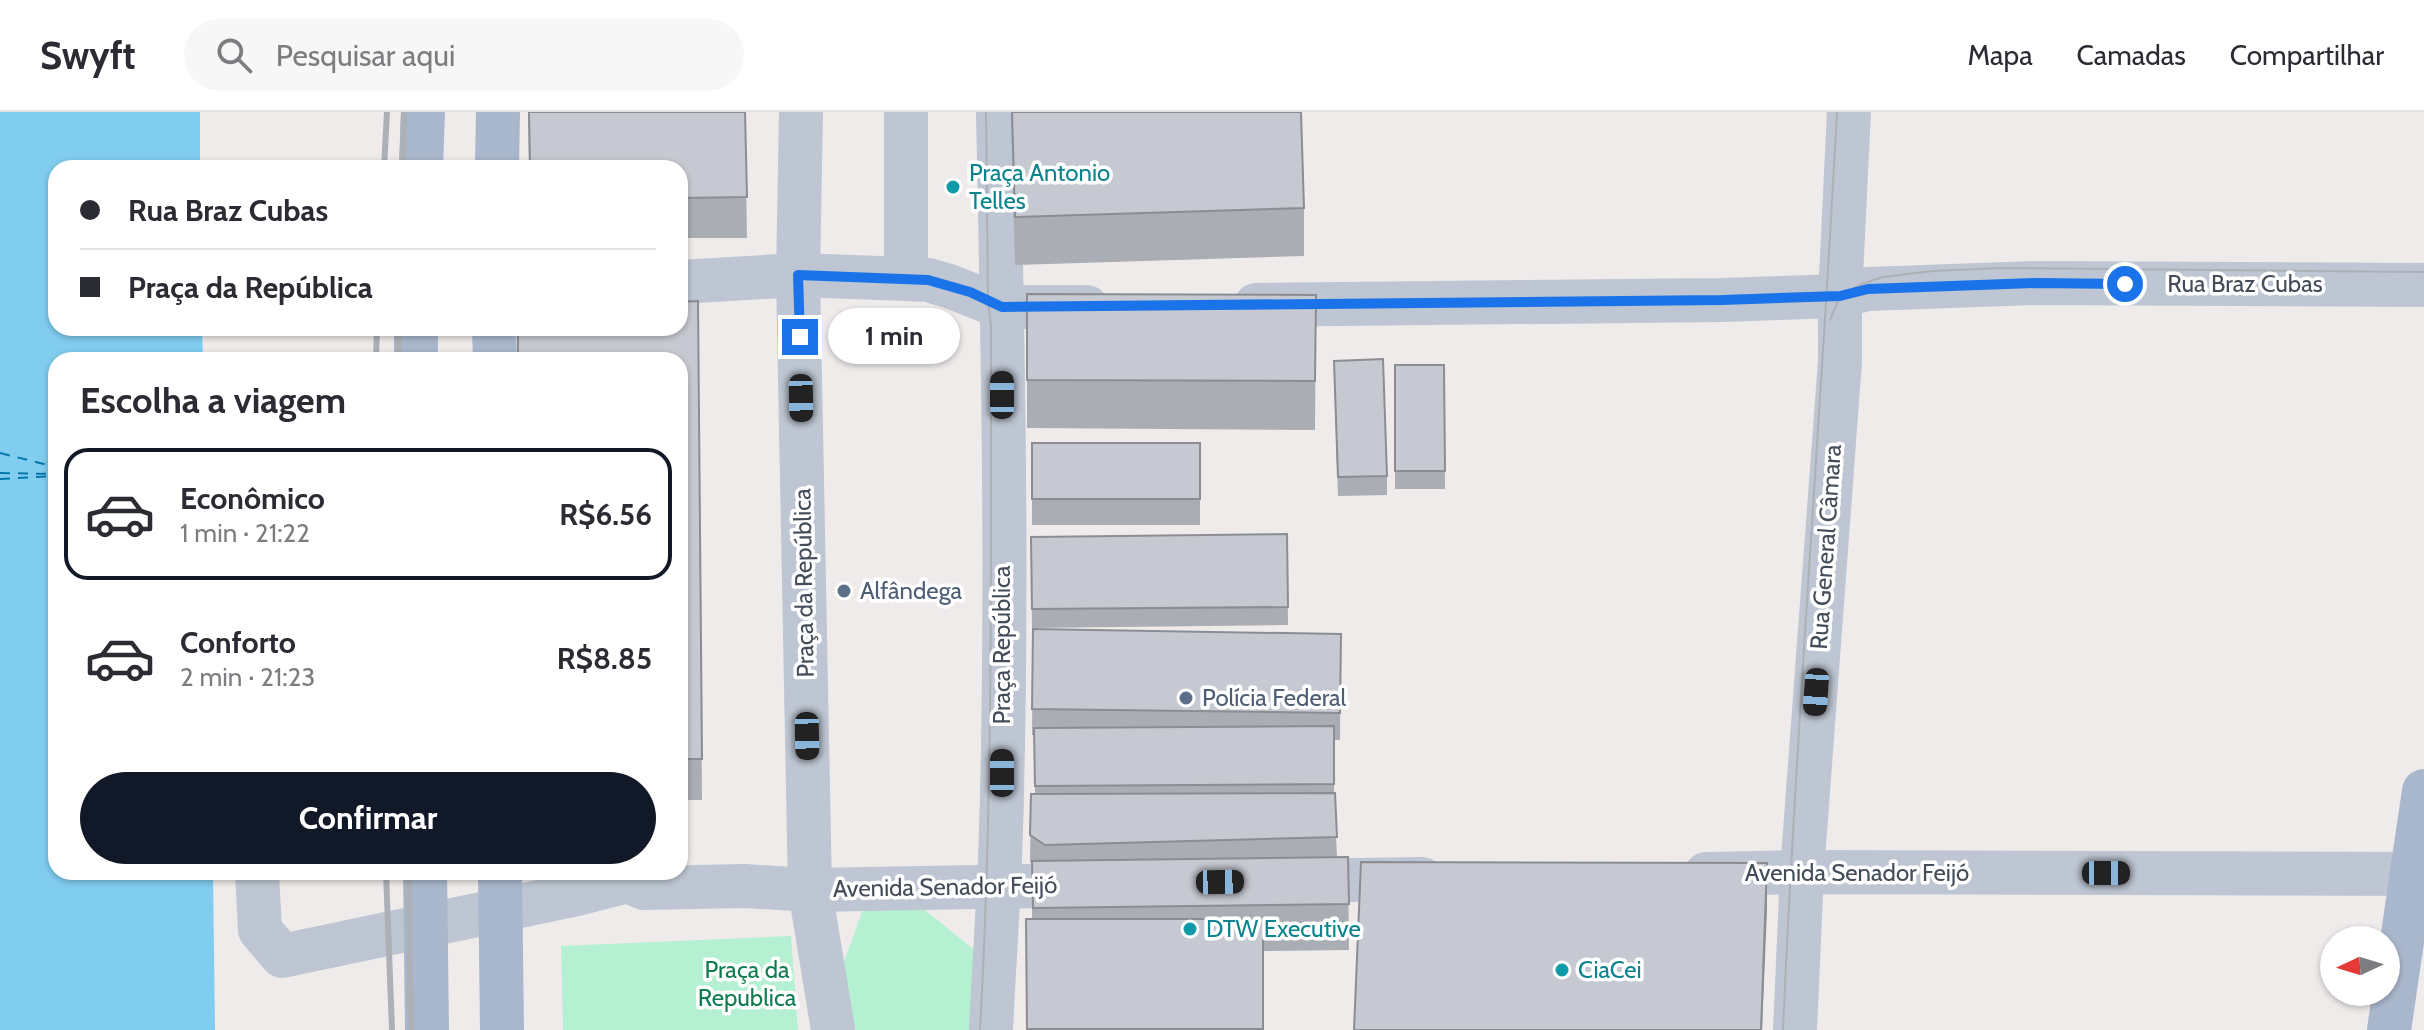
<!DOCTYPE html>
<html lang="pt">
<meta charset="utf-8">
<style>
body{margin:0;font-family:Cabin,sans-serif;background:#f7f7f7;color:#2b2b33;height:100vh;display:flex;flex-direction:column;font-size:30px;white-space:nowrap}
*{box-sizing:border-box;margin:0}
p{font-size:26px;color:#7c7c81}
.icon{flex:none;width:44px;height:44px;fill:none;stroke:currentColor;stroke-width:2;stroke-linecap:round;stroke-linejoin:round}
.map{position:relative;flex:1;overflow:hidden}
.side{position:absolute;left:48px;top:240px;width:640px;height:528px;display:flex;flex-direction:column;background:#fff;border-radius:24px;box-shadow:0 2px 6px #0004}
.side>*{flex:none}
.banner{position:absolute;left:48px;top:48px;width:640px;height:176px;border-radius:24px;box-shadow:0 2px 6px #0004;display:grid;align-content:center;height:176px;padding:0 32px;background:#fff}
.needle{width:52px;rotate:266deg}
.controls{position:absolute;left:2320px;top:814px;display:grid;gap:16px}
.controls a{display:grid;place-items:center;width:80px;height:80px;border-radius:50%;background:#fff;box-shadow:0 2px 6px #0004;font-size:40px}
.end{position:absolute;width:36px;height:36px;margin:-18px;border:10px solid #1a73e8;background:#fff;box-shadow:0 0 0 4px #fff}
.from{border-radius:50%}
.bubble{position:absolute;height:56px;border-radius:28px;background:#fff;box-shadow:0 2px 6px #0004;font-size:26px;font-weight:800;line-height:56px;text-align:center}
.car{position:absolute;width:24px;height:48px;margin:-24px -12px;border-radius:10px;box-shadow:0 0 6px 2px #0007;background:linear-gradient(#222 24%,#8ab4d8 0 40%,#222 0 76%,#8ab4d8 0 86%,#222 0)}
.banner b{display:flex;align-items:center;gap:28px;height:76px;font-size:30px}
.banner b+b{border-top:2px solid #e1e1e2}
.banner i{width:20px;height:20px;background:#2b2b33}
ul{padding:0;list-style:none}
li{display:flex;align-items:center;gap:24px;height:132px;margin:0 16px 12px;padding:0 16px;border:4px solid transparent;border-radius:24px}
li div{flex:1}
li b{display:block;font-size:30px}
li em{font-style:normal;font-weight:800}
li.selected{border-color:#111827}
li>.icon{width:72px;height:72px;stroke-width:1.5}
h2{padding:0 32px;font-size:36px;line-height:96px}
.button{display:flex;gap:16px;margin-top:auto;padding:16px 32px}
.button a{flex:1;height:92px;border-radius:48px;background:#111827;color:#fff;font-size:32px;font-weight:800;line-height:92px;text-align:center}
header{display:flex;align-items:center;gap:48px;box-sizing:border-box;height:112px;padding:0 40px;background:#fff;border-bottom:2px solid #e1e1e2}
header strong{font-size:38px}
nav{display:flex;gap:44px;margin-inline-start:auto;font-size:28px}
.search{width:560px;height:72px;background:#f7f7f7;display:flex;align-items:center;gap:20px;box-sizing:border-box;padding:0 28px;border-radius:44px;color:#7c7c81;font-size:30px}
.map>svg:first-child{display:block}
.green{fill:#b5f0d2}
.water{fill:#80cdf0}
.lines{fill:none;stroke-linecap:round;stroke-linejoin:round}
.ferry{stroke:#0577ab;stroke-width:2;stroke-dasharray:10 8;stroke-linecap:butt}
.minor{stroke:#bdc6d2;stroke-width:44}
.major{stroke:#a9b7cd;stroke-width:44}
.tram{stroke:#adb0b6;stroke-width:2}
.rail{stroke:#adb0b6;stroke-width:6}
.wall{fill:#abadb5}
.shaded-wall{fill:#8b8d93}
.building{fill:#c7c9d2;stroke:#8b8d93;stroke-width:2}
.route{stroke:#1a73e8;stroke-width:10}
.culture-dot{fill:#0f9aa8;stroke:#fff;stroke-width:3}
.service-dot{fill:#5c6f8a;stroke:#fff;stroke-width:3}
.labels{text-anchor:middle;stroke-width:7;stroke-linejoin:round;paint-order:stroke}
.culture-label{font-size:24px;fill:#0d838f;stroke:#fff;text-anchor:start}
.street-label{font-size:24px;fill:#434d59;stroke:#fff}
.service-label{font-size:24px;fill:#4e5e75;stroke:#fff;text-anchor:start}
.park-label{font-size:24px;fill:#117d52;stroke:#fff}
</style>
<header>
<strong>Swyft</strong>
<div class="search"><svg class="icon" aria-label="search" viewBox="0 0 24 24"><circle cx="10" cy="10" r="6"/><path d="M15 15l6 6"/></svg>Pesquisar aqui</div>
<nav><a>Mapa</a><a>Camadas</a><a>Compartilhar</a></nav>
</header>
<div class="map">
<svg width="2424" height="918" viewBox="0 0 2424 918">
<rect width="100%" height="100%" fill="#efebeb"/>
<g class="green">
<path d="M863 797 925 798 977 840 974 918H853L843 853Z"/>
<path d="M791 824 798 918H563L561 834Z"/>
</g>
<path class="water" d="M0 0H200V56H56V216H202L203 248H56V760H213L215 918H0Z"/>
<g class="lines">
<g class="ferry">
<path d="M0 341 56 355"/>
<path d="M0 361 56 362"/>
<path d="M0 367 56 364"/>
</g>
<g class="minor">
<path d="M801 0 798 163 810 778 833 918"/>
<path d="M906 167V0"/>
<path d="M680 170 798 163 906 167 928 168 949 174 1002 195H1087"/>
<path d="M1256 193 1722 188 1840 184 1868 177 2036 171 2424 173"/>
<path d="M257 760 260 818 282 844 577 782 628 769 644 776 745 774 810 778 1094 773"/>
<path d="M1706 762 1802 760 2424 762"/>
<path d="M1290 769 1422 767"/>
<path d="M991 918C994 852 999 785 1001 719 1008 480 1003 239 998 0"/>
<path d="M1795 918 1802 760 1840 249V184L1849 0"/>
</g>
<g class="major">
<path d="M421 56 423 0"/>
<path d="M497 56 498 0"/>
<path d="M416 216V248"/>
<path d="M494 216 495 248"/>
<path d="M425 760 427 918"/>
<path d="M500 760 502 918"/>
<path d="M2389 918 2424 679"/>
</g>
<g class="tram">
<path d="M1830 208 1840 184 1862 172 1883 165 1933 159 2000 156 2424 160"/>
<path d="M980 918C993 683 991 449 991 214L988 189 986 0"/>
<path d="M1783 918C1796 612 1821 306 1837 0"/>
</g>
<g class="rail">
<path d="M384 56 387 0"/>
<path d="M402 56 404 0"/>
<path d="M398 216 399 248"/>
<path d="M376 248 377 216"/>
<path d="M386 760 392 918"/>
<path d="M408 760 411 918"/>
</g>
</g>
<g class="wall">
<path d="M528 0H745L747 126H680V56H529Z"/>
<path d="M1011 0 1304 96V144L1015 153Z"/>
<path d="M1027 182 1316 183 1315 318 1027 316Z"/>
<path d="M698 189 702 688H680V248Z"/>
<path d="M1395 253H1444L1445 377H1395Z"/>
<path d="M1334 268 1387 364V383L1338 384Z"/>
<rect x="1032" y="331" width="168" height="82"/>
<path d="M1287 422 1288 513 1032 516 1031 425Z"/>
<path d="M1033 517 1341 522 1340 628H1334V681L1337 745H1348L1349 838 1263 839V918H1026V807H1032V751L1030 750 1031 682H1035L1034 623H1032Z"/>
</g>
<path class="shaded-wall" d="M1767 751V797L1762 918H1761Z"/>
<g class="building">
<path d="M529 0H745L747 85 680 86V56H530Z"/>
<path d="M1012 0H1301L1304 96 1015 105Z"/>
<path d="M1027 182 1316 183 1315 269 1027 268Z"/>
<path d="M698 189 702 647H680V248H518V216H680V190Z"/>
<path d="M1383 247 1387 364 1338 365 1334 249Z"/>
<path d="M1395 253H1444L1445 359H1395Z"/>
<rect x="1032" y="331" width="168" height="56"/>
<path d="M1287 422 1288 495 1032 497 1031 425Z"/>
<path d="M1033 517 1341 522 1340 601 1032 597Z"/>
<path d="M1334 614V672L1035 674 1034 616Z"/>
<path d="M1335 681 1337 725 1045 733 1030 723 1031 682Z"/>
<path d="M1348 745 1349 792 1033 796 1032 749Z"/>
<path d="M1361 750 1767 751 1761 918H1354Z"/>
<path d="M1026 807H1263V917H1027Z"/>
</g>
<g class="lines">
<path class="route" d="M800 225 798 163 928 168 970 180 1002 195 1722 188 1840 184 1868 177 2036 171 2125 172"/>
</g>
<g class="culture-dot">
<circle cx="953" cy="75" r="8"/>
<circle cx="1190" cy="817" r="8"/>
<circle cx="1562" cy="858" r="8"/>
</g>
<g class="service-dot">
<circle cx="844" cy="479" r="8"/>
<circle cx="1186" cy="586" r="8"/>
</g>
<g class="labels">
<g class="culture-label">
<text x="969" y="69">Praça Antonio<tspan x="969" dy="28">Telles</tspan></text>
<text x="1206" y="825">DTW Executive</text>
<text x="1578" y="866">CiaCei</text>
</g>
<g class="street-label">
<text x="2245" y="180">Rua Braz Cubas</text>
<text transform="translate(1826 435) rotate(-86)" y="8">Rua General Câmara</text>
<text transform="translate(804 471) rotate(-91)" y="8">Praça da República</text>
<text transform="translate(1002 533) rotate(-90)" y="8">Praça República</text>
<text x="1857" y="769">Avenida Senador Feijó</text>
<text transform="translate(945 775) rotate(-1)" y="8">Avenida Senador Feijó</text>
</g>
<g class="service-label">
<text x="860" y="487">Alfândega</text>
<text x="1202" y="594">Polícia Federal</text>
</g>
<g class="park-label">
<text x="747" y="866">Praça da<tspan x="747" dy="28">Republica</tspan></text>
</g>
</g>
</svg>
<div class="controls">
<a><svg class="needle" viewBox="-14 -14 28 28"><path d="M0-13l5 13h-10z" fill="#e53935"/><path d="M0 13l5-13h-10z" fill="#7c7c81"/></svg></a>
</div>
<i class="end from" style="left:2125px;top:172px"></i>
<i class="end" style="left:800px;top:225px"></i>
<div class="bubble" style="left:828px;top:196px;width:132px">1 min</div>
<i class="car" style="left:1002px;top:283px;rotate:0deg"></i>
<i class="car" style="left:801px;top:286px;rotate:179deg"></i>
<i class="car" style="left:1816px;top:580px;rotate:184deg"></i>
<i class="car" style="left:807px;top:624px;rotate:179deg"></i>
<i class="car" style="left:1002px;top:661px;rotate:0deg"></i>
<i class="car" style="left:2106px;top:761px;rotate:90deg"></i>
<i class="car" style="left:1220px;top:770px;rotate:89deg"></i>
<div class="banner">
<b><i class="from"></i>Rua Braz Cubas</b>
<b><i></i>Praça da República</b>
</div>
<section class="side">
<h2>Escolha a viagem</h2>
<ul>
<li class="selected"><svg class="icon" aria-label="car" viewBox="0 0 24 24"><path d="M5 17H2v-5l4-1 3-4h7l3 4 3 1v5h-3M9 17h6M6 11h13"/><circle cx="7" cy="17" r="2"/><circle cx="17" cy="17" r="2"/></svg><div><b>Econômico</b><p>1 min · 21:22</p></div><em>R$6.56</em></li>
<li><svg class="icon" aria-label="car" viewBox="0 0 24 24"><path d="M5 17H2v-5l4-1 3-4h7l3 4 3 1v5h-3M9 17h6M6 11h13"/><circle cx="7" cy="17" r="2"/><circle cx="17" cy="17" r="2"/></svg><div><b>Conforto</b><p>2 min · 21:23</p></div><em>R$8.85</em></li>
</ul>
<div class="button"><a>Confirmar</a></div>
</section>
</div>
